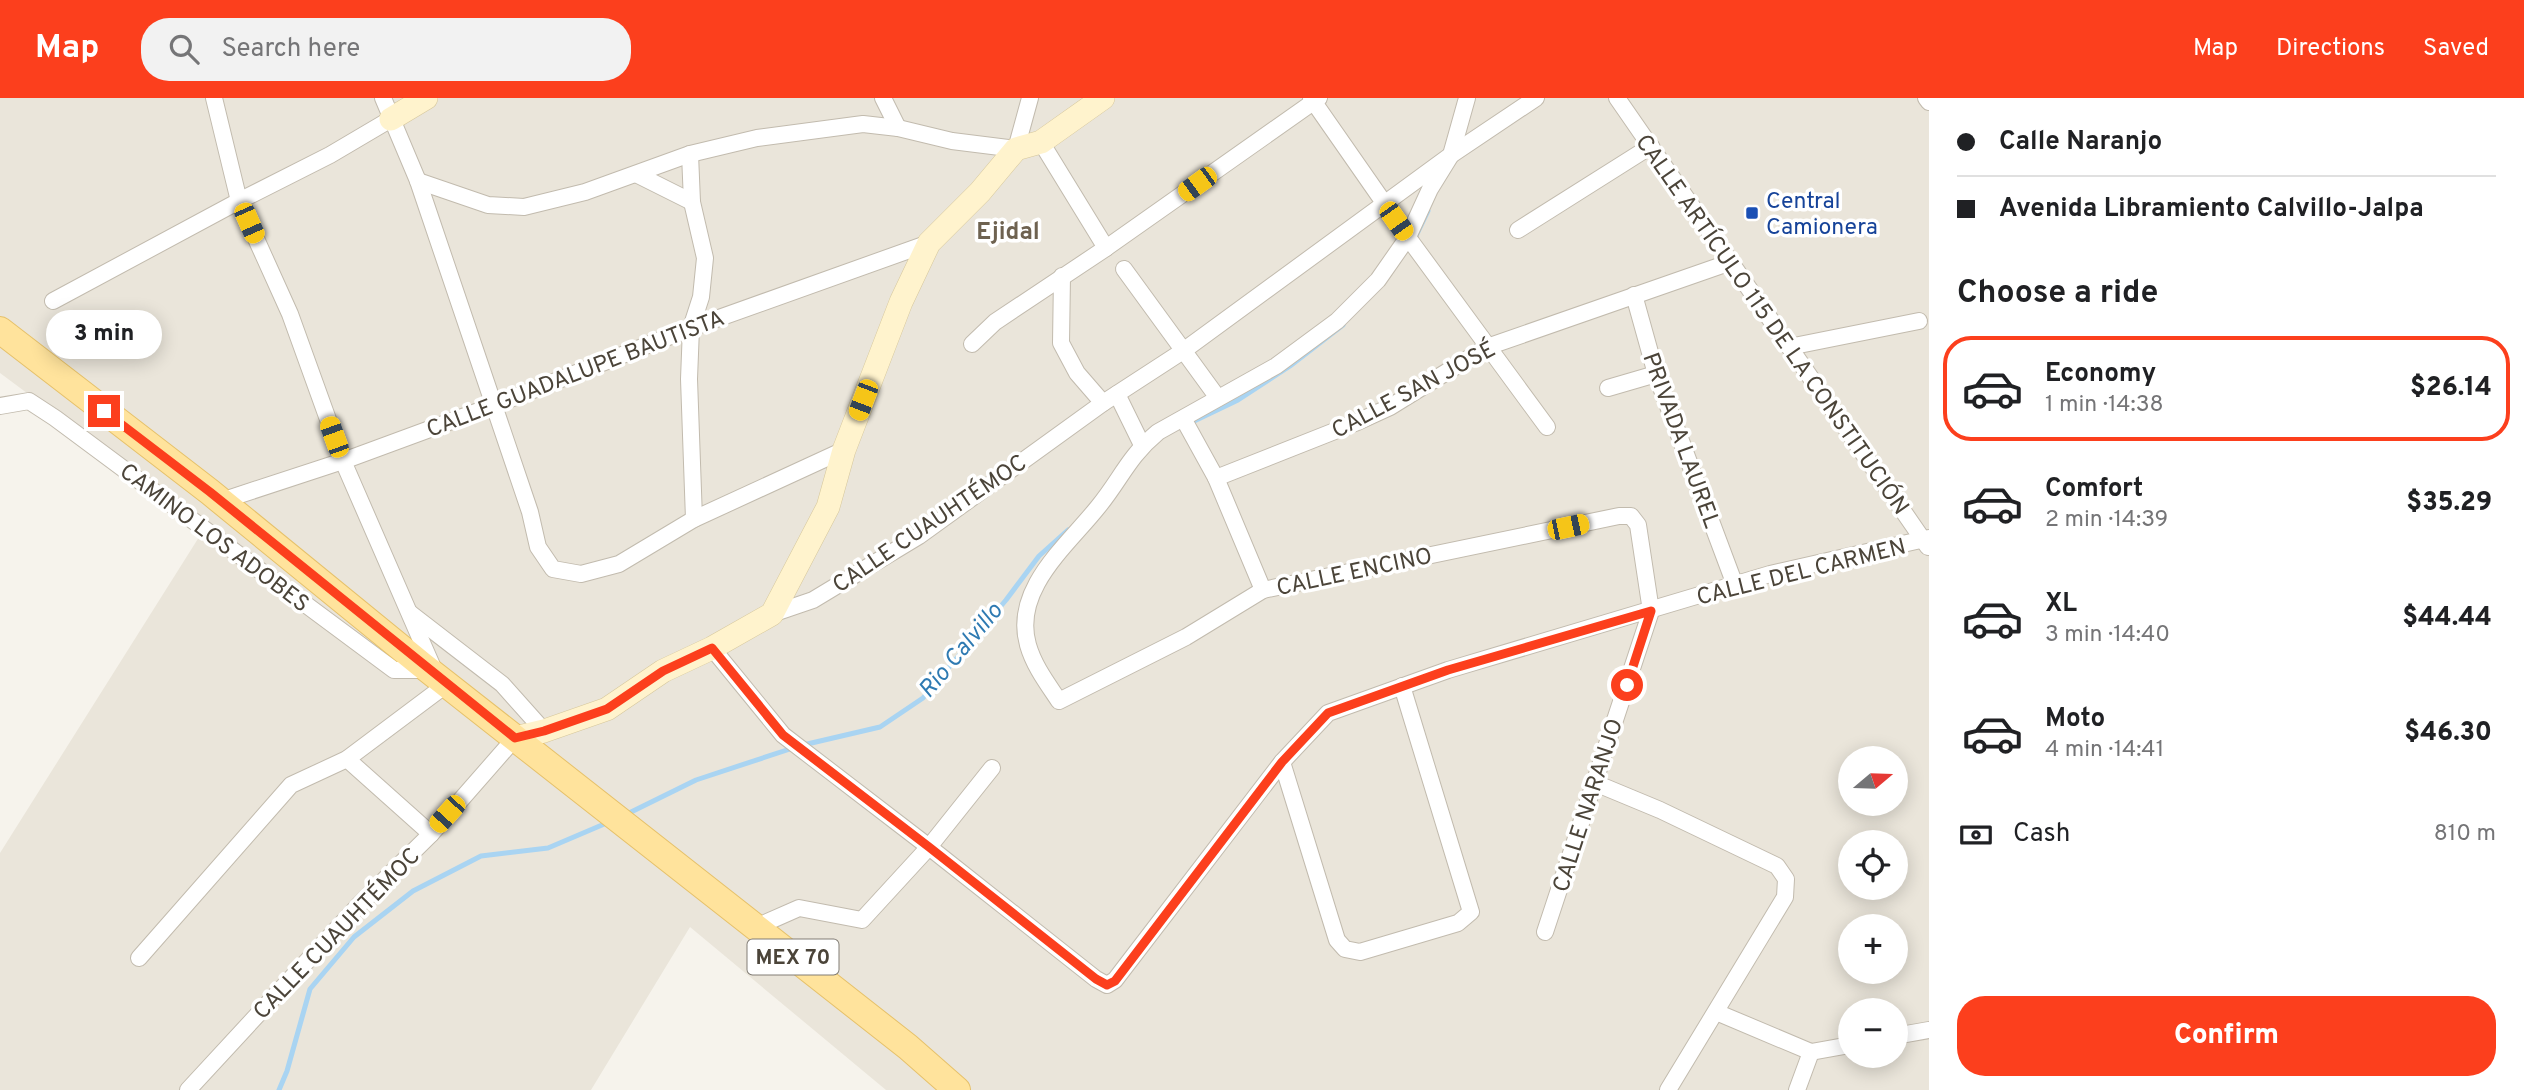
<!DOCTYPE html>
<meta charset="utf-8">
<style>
body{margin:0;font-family:Overpass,sans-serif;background:#f2f2f2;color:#202124;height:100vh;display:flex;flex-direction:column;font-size:26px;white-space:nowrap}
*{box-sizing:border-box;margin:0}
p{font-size:23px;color:#757577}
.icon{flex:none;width:38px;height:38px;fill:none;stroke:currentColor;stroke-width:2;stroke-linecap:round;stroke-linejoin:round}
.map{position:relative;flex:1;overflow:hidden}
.details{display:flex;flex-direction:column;background:#fff;width:595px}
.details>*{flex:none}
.guide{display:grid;align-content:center;height:154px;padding:0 28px;background:#fff}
.needle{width:46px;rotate:71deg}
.controls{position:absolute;left:1838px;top:648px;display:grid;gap:14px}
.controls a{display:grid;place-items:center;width:70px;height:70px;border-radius:50%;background:#fff;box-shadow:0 4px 18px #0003;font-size:35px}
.end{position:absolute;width:32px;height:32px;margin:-16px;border:9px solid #fc3f1d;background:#fff;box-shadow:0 0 0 4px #fff}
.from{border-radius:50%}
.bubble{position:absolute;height:49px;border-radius:24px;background:#fff;box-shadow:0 4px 18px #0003;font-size:23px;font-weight:800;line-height:49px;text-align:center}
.car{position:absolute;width:21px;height:42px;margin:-21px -10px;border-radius:9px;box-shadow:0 0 5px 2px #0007;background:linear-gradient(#f5c518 24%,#345 0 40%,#f5c518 0 76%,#345 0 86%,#f5c518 0)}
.guide b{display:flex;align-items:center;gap:24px;height:66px;font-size:26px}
.guide b+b{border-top:2px solid #e0e0e0}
.guide i{width:18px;height:18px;background:#202124}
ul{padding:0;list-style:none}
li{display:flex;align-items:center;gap:21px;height:105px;margin:0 14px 10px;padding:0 14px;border:4px solid transparent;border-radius:28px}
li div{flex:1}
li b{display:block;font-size:26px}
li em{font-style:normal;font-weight:800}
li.current{border-color:#fc3f1d}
li>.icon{width:63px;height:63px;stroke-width:1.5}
h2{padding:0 28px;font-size:32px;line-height:84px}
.pay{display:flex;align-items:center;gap:18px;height:77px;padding:0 28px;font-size:26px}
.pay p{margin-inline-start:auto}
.button{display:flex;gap:14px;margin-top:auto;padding:14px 28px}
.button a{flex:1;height:80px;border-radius:28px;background:#fc3f1d;color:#fff;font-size:28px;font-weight:800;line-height:80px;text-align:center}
header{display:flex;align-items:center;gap:42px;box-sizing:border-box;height:98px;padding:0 35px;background:#fc3f1d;color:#fff}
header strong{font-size:33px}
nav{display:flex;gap:38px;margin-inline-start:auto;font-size:24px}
.search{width:490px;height:63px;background:#f2f2f2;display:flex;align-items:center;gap:18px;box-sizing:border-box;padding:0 24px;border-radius:28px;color:#757577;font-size:26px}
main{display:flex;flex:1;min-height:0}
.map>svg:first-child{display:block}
.residential{fill:#eae5da;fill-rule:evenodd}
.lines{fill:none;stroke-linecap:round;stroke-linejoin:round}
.stream{stroke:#a9d4f2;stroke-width:5}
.street-casing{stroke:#c2bbae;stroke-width:18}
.secondary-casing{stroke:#d6c79b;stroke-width:24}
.primary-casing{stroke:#e6c16a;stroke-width:28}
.street{stroke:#fff;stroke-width:16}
.secondary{stroke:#fff3cd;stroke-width:23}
.primary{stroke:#ffe39c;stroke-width:26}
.route{stroke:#fc3f1d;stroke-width:9}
.transit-dot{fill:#1a4fb4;stroke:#fff;stroke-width:2.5}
.labels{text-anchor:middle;stroke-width:7;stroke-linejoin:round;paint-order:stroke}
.shield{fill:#fff;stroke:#817c74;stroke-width:2}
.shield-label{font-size:21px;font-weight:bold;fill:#4b4439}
.transit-label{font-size:23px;fill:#164399;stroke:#fff;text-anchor:start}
.street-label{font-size:23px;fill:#4b4439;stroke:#fff}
.neighbourhood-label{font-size:24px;font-weight:bold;fill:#6e6250;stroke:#fff}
.water-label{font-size:24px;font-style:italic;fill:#2e7ab2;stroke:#fff}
</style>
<header>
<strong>Map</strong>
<div class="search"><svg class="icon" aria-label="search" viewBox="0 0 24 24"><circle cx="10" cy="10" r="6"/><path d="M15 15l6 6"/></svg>Search here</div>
<nav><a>Map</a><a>Directions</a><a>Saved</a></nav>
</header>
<main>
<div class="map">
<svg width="1929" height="992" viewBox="0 0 1929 992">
<rect width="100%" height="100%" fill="#f6f3ec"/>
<path class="residential" d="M0 0H1929V992H886L690 829 591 992H0V755L206 428 0 275ZM1850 660H1895V705H1850ZM1850 744H1895V789H1850ZM1850 828H1895V873H1850ZM1850 912H1895V957H1850Z"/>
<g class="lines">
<g class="stream">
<path d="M1414 142 1428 113"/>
<path d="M1190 325 1238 302 1290 268 1343 227"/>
<path d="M803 647 880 629 923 600 1006 502 1039 458 1068 432"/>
<path d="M627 716 696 682 793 650"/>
<path d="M279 992 287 973 310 891 354 839 413 793 481 758 548 750 609 724"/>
</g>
<g class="street-casing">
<g id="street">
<path d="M214 0 239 103 290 216 343 363 434 572"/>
<path d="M383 0 418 83 530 414 538 449 553 471 581 476 619 466 694 421 844 352"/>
<path d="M883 0 898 30"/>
<path d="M1311 0 1412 145 1547 329"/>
<path d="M1467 0 1451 57 1430 91 1408 139 1378 182 1337 223 1276 268 1158 334C1128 359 1121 381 1098 409 1068 447 1012 491 1028 547 1034 568 1047 585 1059 603L1186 539 1263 492 1619 418H1631L1638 427 1651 513 1545 834"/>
<path d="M1617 0 1928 449"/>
<path d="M1926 0 1929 4"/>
<path d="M1041 44 1106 150"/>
<path d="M690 56 692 104 705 160 701 199 691 230 689 281 694 421"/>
<path d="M636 76 692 104"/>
<path d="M418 83 488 107 524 109 585 94 690 56 757 40 863 26 898 30 952 43 1016 51 1030 0"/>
<path d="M1518 132 1651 48"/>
<path d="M1124 171 1218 300"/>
<path d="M1062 178 1061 245 1077 275 1103 305"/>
<path d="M1634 197 1656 276 1735 487"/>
<path d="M53 203 239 103 330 57 391 21"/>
<path d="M972 246 995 224 1106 150 1319 0"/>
<path d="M1789 249 1919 223"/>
<path d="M1608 290 1656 276"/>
<path d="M1117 296 1142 347"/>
<path d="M0 308 29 303 55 320 394 572H427"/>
<path d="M1184 322 1216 380 1263 492"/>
<path d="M1216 380 1355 325 1390 309 1487 249 1731 164"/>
<path d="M221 403 343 363 495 307 691 230 929 145"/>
<path d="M410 515 502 586 544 633"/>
<path d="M772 516 813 502 919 438 1103 305 1183 253 1451 57 1536 0"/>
<path d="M712 550 783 637 929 749 1096 881 1107 887 1115 882 1282 664 1328 615 1448 572 1770 476 1929 440"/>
<path d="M347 661 431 736"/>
<path d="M1282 664 1337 842 1345 851 1360 854 1458 825 1471 814 1402 588"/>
<path d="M1595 685 1660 712 1777 768 1786 781 1785 799 1668 992"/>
<path d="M756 829 799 810 862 822 929 749 992 670"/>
<path d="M139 860 291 687 347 661 447 586"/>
<path d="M1716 914 1811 954 1850 947"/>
<path d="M1895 938 1929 932"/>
<path d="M188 992 358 808 431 736 515 640"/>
<path d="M1797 992 1811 954"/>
</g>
</g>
<g class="secondary-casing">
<g id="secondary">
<path d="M391 21 426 0"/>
<path d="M515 640 544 633 607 611 663 573 712 550 772 516 828 409 844 352 901 204 929 145 980 94 1016 51 1041 44 1103 0"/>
</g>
</g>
<g class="primary-casing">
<path id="primary" d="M0 232 210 394 422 567 908 949 957 992"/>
</g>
<use href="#street" class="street"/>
<use href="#secondary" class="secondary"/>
<use href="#primary" class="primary"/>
</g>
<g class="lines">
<path class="route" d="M104 313 210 394 515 640 544 633 607 611 663 573 712 550 783 637 929 749 1096 881 1107 887 1115 883 1282 664 1328 615 1448 572 1651 513 1627 587"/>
</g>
<rect class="transit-dot" x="1745" y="108" width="14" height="14" rx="3.5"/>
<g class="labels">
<rect class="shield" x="747.5" y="841.5" width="91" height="35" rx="5"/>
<g class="shield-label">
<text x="793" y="866">MEX 70</text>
</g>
<g class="transit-label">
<text x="1766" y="110">Central<tspan x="1766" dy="26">Camionera</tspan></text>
</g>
<g class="street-label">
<text transform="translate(1773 226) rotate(55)" y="8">CALLE ARTÍCULO 115 DE LA CONSTITUCIÓN</text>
<text transform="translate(575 275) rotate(-21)" y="8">CALLE GUADALUPE BAUTISTA</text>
<text transform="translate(1413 291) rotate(-28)" y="8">CALLE SAN JOSÉ</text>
<text transform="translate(1682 342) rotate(70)" y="8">PRIVADA LAUREL</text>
<text transform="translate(929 425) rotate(-34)" y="8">CALLE CUAUHTÉMOC</text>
<text transform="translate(215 439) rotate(37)" y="8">CAMINO LOS ADOBES</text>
<text transform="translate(1354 473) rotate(-12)" y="8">CALLE ENCINO</text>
<text transform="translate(1801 473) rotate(-14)" y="8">CALLE DEL CARMEN</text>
<text transform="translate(1587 707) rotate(-72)" y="8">CALLE NARANJO</text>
<text transform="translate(336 835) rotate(-46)" y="8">CALLE CUAUHTÉMOC</text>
</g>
<g class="neighbourhood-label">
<text x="1008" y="141">Ejidal</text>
</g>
<g class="water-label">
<text transform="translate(960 552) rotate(-50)" y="8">Rio Calvillo</text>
</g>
</g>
</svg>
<div class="controls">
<a><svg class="needle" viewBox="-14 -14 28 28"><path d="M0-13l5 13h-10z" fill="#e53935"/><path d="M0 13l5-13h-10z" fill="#757577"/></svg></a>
<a><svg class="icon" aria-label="locate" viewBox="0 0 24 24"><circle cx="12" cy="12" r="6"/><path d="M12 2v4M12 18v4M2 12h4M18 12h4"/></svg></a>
<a>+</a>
<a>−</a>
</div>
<i class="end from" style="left:1627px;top:587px"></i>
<i class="end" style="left:104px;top:313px"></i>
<div class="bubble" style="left:46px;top:212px;width:116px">3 min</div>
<i class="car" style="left:1197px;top:86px;rotate:234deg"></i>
<i class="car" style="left:1396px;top:123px;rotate:145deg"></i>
<i class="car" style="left:249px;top:125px;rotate:156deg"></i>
<i class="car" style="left:863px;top:302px;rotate:201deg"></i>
<i class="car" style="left:334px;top:339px;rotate:340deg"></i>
<i class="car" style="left:1568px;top:429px;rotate:78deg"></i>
<i class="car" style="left:447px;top:716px;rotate:222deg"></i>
</div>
<section class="details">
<div class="guide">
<b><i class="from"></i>Calle Naranjo</b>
<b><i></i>Avenida Libramiento Calvillo-Jalpa</b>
</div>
<h2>Choose a ride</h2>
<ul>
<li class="current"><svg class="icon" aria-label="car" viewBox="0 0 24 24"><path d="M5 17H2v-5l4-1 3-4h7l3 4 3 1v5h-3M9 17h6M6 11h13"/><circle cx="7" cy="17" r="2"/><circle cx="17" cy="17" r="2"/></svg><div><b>Economy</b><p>1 min · 14:38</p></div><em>$26.14</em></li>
<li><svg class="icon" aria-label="car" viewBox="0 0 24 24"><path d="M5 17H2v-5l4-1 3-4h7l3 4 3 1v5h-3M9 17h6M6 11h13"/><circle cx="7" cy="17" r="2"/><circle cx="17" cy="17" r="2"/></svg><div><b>Comfort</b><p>2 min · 14:39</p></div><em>$35.29</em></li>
<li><svg class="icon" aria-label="car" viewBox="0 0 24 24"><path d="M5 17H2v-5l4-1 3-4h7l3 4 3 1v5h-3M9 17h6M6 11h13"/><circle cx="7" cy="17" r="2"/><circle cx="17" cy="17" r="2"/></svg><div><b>XL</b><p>3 min · 14:40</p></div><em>$44.44</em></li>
<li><svg class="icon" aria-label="car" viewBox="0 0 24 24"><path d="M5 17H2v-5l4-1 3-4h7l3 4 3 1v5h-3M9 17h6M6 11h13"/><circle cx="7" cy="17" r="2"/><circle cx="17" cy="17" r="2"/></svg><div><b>Moto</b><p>4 min · 14:41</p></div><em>$46.30</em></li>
</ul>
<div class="pay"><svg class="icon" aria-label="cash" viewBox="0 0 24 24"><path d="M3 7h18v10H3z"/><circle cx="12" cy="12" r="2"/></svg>Cash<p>810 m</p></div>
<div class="button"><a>Confirm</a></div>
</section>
</main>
